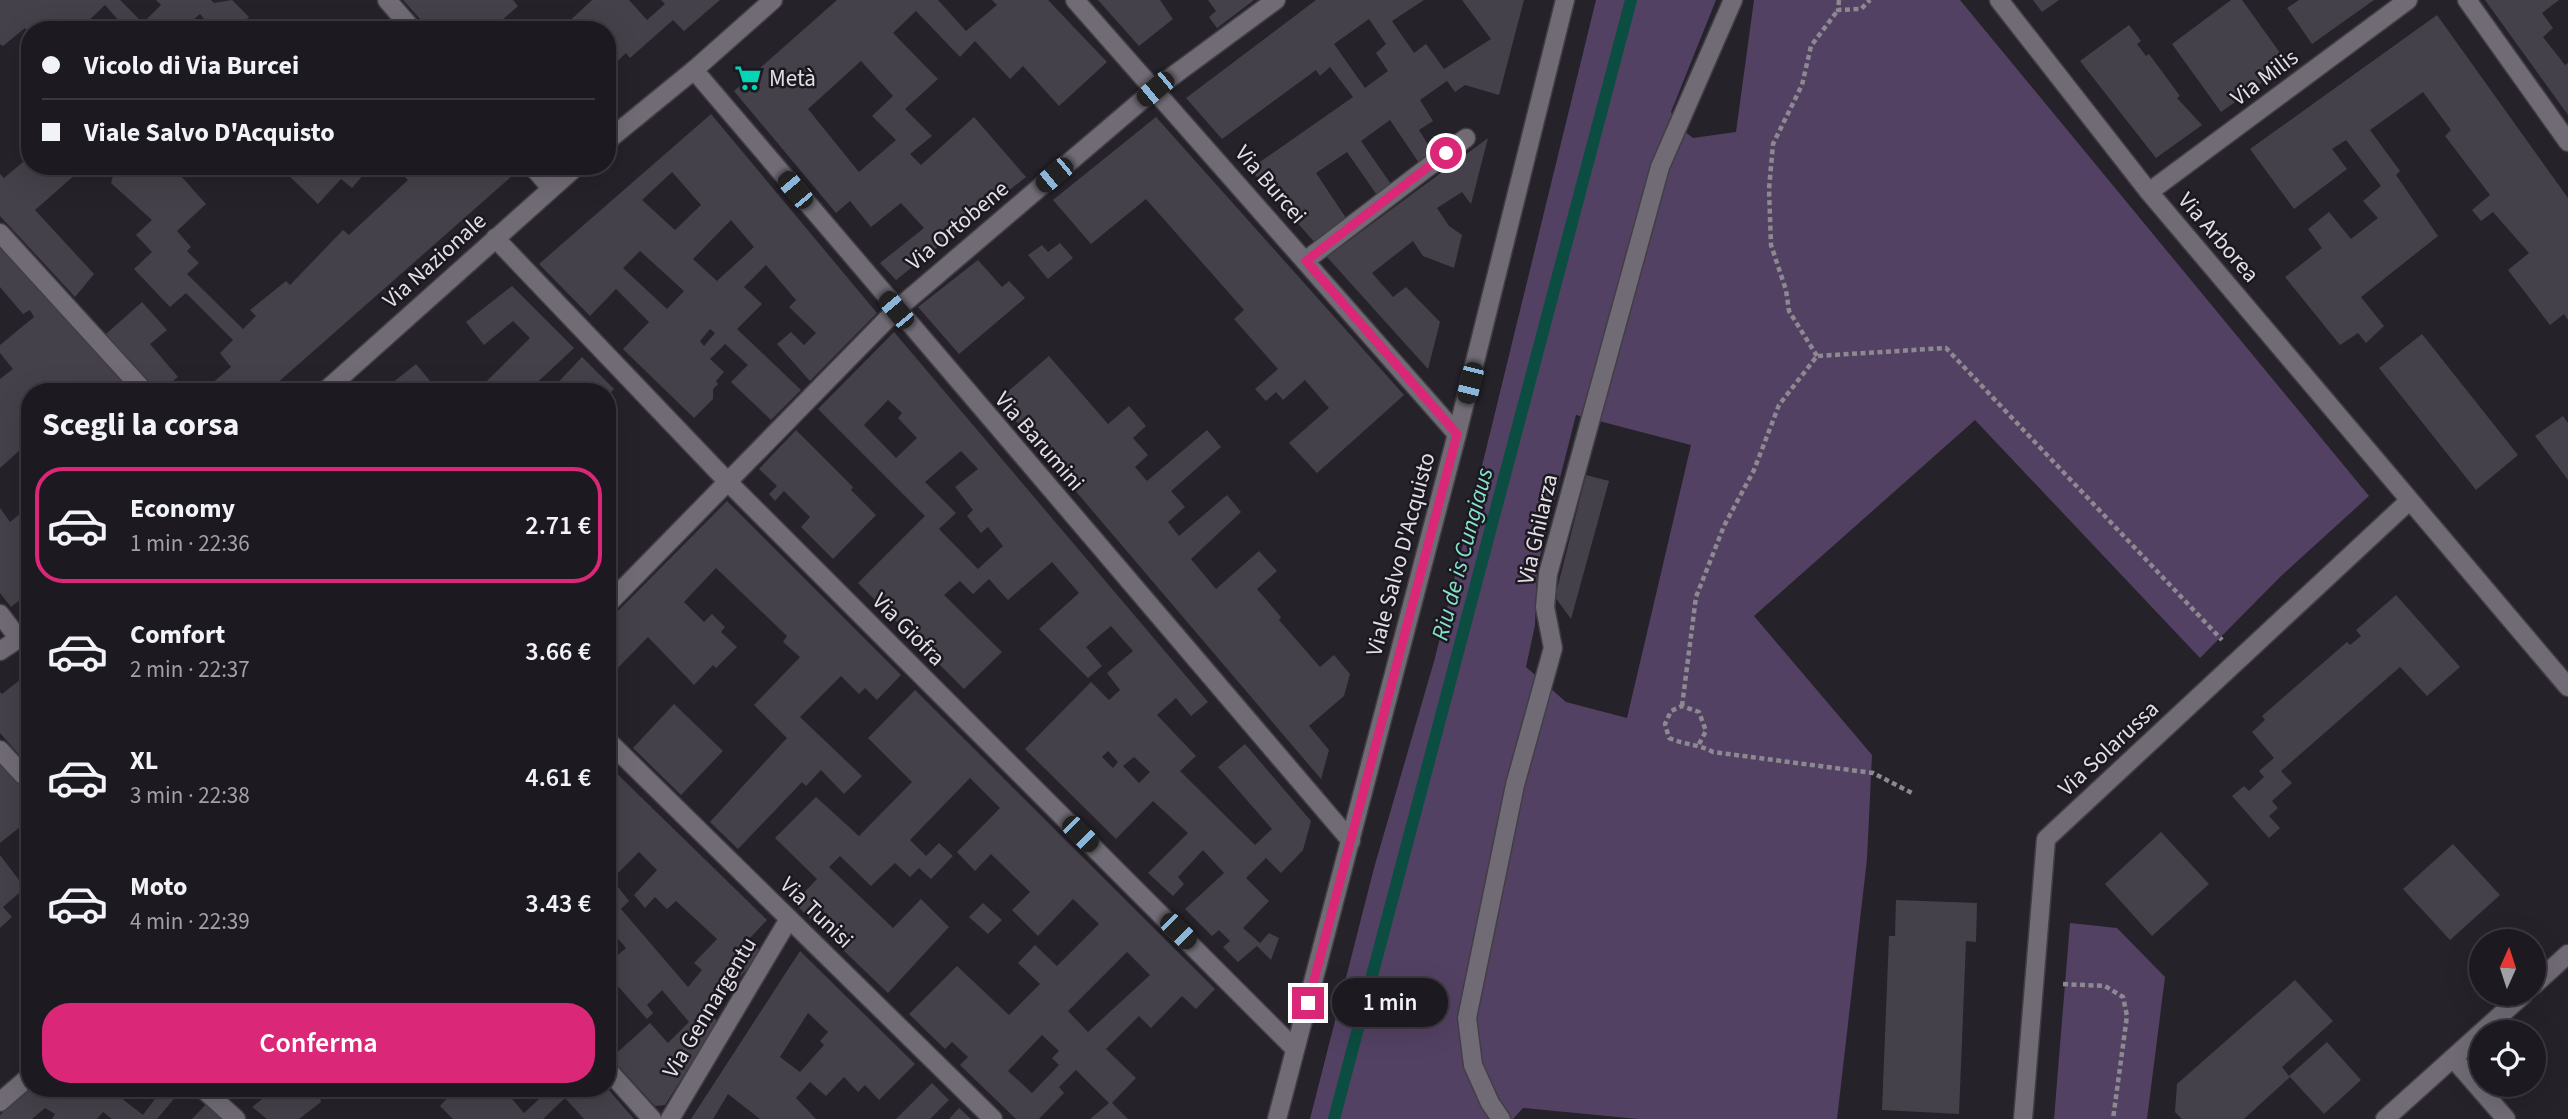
<!DOCTYPE html>
<html lang="it">
<meta charset="utf-8">
<style>
body{margin:0;font-family:"Source Sans 3",sans-serif;background:#252329;color:#f1f3f6;height:100vh;display:flex;flex-direction:column;font-size:26px;white-space:nowrap}
*{box-sizing:border-box;margin:0}
p{font-size:23px;color:#a0a1a5}
.icon{flex:none;width:38px;height:38px;fill:none;stroke:currentColor;stroke-width:2;stroke-linecap:round;stroke-linejoin:round}
.map{position:relative;flex:1;overflow:hidden}
.panel{position:absolute;left:21px;top:383px;width:595px;height:714px;display:flex;flex-direction:column;background:#1c1a20;border-radius:28px;box-shadow:0 7px 28px #0002,0 0 0 2px #3a383e}
.panel>*{flex:none}
.banner{position:absolute;left:21px;top:21px;width:595px;height:154px;border-radius:28px;box-shadow:0 7px 28px #0002,0 0 0 2px #3a383e;display:grid;align-content:center;height:154px;padding:0 21px;background:#1c1a20}
.needle{width:46px;rotate:3deg}
.controls{position:absolute;left:2469px;top:929px;display:grid;gap:14px}
.controls a{display:grid;place-items:center;width:77px;height:77px;border-radius:50%;background:#1c1a20;box-shadow:0 7px 28px #0002,0 0 0 2px #3a383e;font-size:35px}
.end{position:absolute;width:32px;height:32px;margin:-16px;border:9px solid #db2777;background:#fff;box-shadow:0 0 0 4px #fff}
.from{border-radius:50%}
.bubble{position:absolute;height:49px;border-radius:24px;background:#1c1a20;box-shadow:0 7px 28px #0002,0 0 0 2px #3a383e;font-size:23px;font-weight:600;line-height:49px;text-align:center}
.car{position:absolute;width:21px;height:42px;margin:-21px -10px;border-radius:9px;box-shadow:0 0 5px 2px #0007;background:linear-gradient(#222 24%,#8ab4d8 0 40%,#222 0 76%,#8ab4d8 0 86%,#222 0)}
.banner b{display:flex;align-items:center;gap:24px;height:66px;font-size:26px}
.banner b+b{border-top:2px solid #3a383e}
.banner i{width:18px;height:18px;background:#f1f3f6}
ul{padding:0;list-style:none}
li{display:flex;align-items:center;gap:21px;height:116px;margin:0 14px 10px;padding:0 7px;border:4px solid transparent;border-radius:28px}
li div{flex:1}
li b{display:block;font-size:26px}
li em{font-style:normal;font-weight:600}
li.current{border-color:#db2777}
li>.icon{width:63px;height:63px;stroke-width:1.5}
h2{padding:0 21px;font-size:32px;line-height:84px}
.action{display:flex;gap:14px;margin-top:auto;padding:14px 21px}
.action a{flex:1;height:80px;border-radius:28px;background:#db2777;color:#fff;font-size:28px;font-weight:600;line-height:80px;text-align:center}
.map>svg:first-child{display:block}
.green{fill:#534163;fill-rule:evenodd}
.lines{fill:none;stroke-linecap:round;stroke-linejoin:round}
.stream{stroke:#0b4d41;stroke-width:12}
.building{fill:#45414a;fill-rule:evenodd}
.minor-casing{stroke:#423e45;stroke-width:21}
.path{stroke:#8d8990;stroke-width:4.5;stroke-dasharray:5 3.5;stroke-linecap:butt}
.minor{stroke:#706b75;stroke-width:18}
.route{stroke:#db2777;stroke-width:9}
.labels{text-anchor:middle;stroke-width:5;stroke-linejoin:round;paint-order:stroke}
.street-label{font-size:23px;fill:#e2dfe5;stroke:#1c1820}
.poi-label{font-size:23px;fill:#e2dfe5;stroke:#1c1820;text-anchor:start}
.water-label{font-size:24px;font-style:italic;fill:#85e3cd;stroke:#1c1820}
</style>
<div class="map">
<svg width="2568" height="1119" viewBox="0 0 2568 1119">
<rect width="100%" height="100%" fill="#26222a"/>
<g class="green">
<path d="M1596 0H1716L1671 112 1679 127 1693 138 1736 132 1754 0H1960L2369 496 2281 576 2200 658 1975 420 1754 616 1872 755 1867 859 1837 1119H1638L1523 1108 1513 1119H1310L1374 868 1435 658ZM1576 415 1691 445 1627 718 1566 702 1526 667 1535 625 1537 568Z"/>
<path d="M2070 923 2117 928 2165 977 2147 1119H2054Z"/>
</g>
<g class="lines">
<path class="stream" d="M1334 1119 1631 0"/>
</g>
<g class="building">
<path d="M0 0H120L143 23 161 5 156 0H211L214 3 232 0 249 17 234 30H213L200 14 181 30H127L105 5 79 30H30V33L25 28 3 46 0 44Z"/>
<path d="M403 0H513L518 6 491 30H430Z"/>
<path d="M592 0H629L647 20 665 4 661 0H720L684 31 673 20 630 58 626 53 607 71V30H560Z"/>
<path d="M837 0H938L966 31 997 5 992 0H1048L1107 62 1059 106 1023 66 1010 79 975 41 960 57 916 11 893 33 938 79 905 109 932 136 910 154 921 165 974 117 1026 177 896 280 880 263 924 228 901 203 871 227 850 201 836 213 734 91ZM861 61 893 96 872 116 896 140 859 172 808 109Z"/>
<path d="M1098 0H1160L1173 19 1139 46Z"/>
<path d="M1208 0H1254L1217 28 1209 17 1216 11Z"/>
<path d="M1316 0H1424L1392 21 1414 53 1426 44 1444 69 1491 39 1462 0H1524L1499 95 1465 85 1455 92 1447 81 1420 100 1433 121 1419 130 1435 156 1421 166 1390 120 1361 141 1393 187 1379 198 1347 152 1316 173 1348 221 1317 245 1250 169 1353 97 1330 67 1320 76 1316 70 1222 139 1186 98ZM1369 19 1386 44 1376 53 1388 71 1365 88 1334 44Z"/>
<path d="M2033 0H2059L2042 12Z"/>
<path d="M2231 0H2242L2288 64 2221 112 2172 44Z"/>
<path d="M2299 0H2374L2312 44 2287 8Z"/>
<path d="M2485 0H2559L2542 13 2553 28 2543 37 2565 65 2568 63V115Z"/>
<path d="M2437 15 2568 198V320L2564 314 2550 325 2508 270 2529 253 2493 212 2481 221 2472 210 2490 195 2445 136 2451 130 2423 92 2370 130 2400 171 2396 175 2438 236 2361 297 2384 326 2366 343 2358 333 2340 345 2285 277 2322 248 2308 229 2329 212 2351 239 2378 218 2363 201 2381 186 2346 140 2332 149 2347 169 2294 209 2250 149Z"/>
<path d="M2129 25 2141 41 2137 44 2146 56 2149 54 2180 96 2177 98 2202 125 2156 158 2080 61Z"/>
<path d="M711 114 877 313 810 381 777 344 791 332 804 345 816 333 789 307 796 300 766 265 744 287 762 304 737 329 801 390 771 420 731 382 748 365 725 344 710 359 724 372 716 381 718 384 713 389V399L694 418 623 349 649 322 616 289 590 316 539 264ZM672 172 701 205 675 230 642 200ZM731 220 754 247 717 281 693 259ZM640 251 684 291 667 309 623 268ZM710 329 715 333 704 346 700 341Z"/>
<path d="M1156 117 1404 395 1317 473 1289 443 1329 408 1305 380 1283 400 1276 392 1266 401 1255 389 1278 369 1234 319 1244 310 1146 199 1091 244 1053 200Z"/>
<path d="M1488 138 1471 204 1462 192 1437 208 1449 226 1462 235 1454 268 1423 256 1413 241 1372 273 1393 297 1406 287 1440 322 1428 369 1327 257Z"/>
<path d="M30 156V166H85L35 210 94 274 75 297 0 216V174L4 178Z"/>
<path d="M116 166H172L206 204 177 231 191 247 187 251 199 263 187 274 243 329 256 316 250 310 286 281 290 285 343 230 349 235 408 180 394 166H426L431 171 436 166H517L520 169 267 392H202L231 367 220 353 233 340 186 293 170 307 134 269 152 252 136 235 152 220 111 183Z"/>
<path d="M279 166H371L352 188 341 179 318 204Z"/>
<path d="M1060 243 1073 258 1048 279 1028 255 1042 245 1048 252Z"/>
<path d="M0 245 131 392H98L95 389 92 392H30V441L0 468V379L13 369 0 353V345L34 317 30 310 23 314 0 287Z"/>
<path d="M978 260 1002 287 1009 281 1025 298 959 354 918 307Z"/>
<path d="M512 286 574 348 527 392H486L481 387 530 338 513 321 484 345 466 322Z"/>
<path d="M142 302 167 330 150 344 178 377 159 392 106 334Z"/>
<path d="M894 332 1208 702 1191 716 1176 698 1157 715 1196 756 1180 771 1255 845 1272 829 1218 767 1245 744 1311 821 1303 850 1281 873 1266 858 1246 878 1269 901 1243 928 1260 943 1269 933 1279 938 1271 960 1257 946 1238 962 1223 947 1230 941 1219 930 1212 936 1185 909 1224 873 1203 850 1178 877 1184 884 1173 896 1148 873 1188 833 1153 801 1116 839 1025 749 1091 682 1109 700 1120 690 1107 673 1133 651 1111 626 1086 647 1102 666 1088 678 1039 629 1079 593 1052 562 1008 600 989 579 973 594 960 581 944 595 1002 652 964 689 858 583 925 516 818 409ZM888 400 902 413 898 418 917 438 896 458 864 425ZM961 451 978 469 955 487 973 510 967 516 981 533 988 527 1003 546 978 569 939 529 956 513 925 482ZM1108 751 1118 762 1113 768 1102 757ZM1134 757 1150 772 1139 783 1123 766Z"/>
<path d="M2422 334 2518 455 2476 490 2379 368Z"/>
<path d="M1049 356 1108 424 1129 406 1146 426 1133 438 1148 455 1135 467 1147 481 1207 430 1221 447 1171 491 1185 507 1168 522 1179 536 1227 495 1241 512 1191 559 1216 589 1259 551 1277 571 1257 589 1281 617 1279 620 1320 667 1334 655 1350 674 1344 696 1309 726 1329 750 1321 779 998 400Z"/>
<path d="M582 357 614 389 607 396V392H549Z"/>
<path d="M416 364 439 392H381Z"/>
<path d="M2563 416 2568 423V480L2535 436Z"/>
<path d="M796 430 853 487 851 490 876 515 833 559 801 527 810 517 784 491 775 501 769 494 777 486 759 469Z"/>
<path d="M1586 475 1609 481 1571 619 1555 597Z"/>
<path d="M727 501 901 675 877 700 865 688 859 694 841 676 800 717 862 776 844 794 821 770 806 786 802 782 738 849 710 822 787 738 754 705 800 657 783 642 787 636 716 568 684 602 704 622 712 614 725 627 721 632 737 647 716 668 713 665 694 685 648 637 607 679V622Z"/>
<path d="M30 506V592L11 607 0 593V508L10 522Z"/>
<path d="M2396 595 2460 667 2427 696 2400 667 2281 771 2292 783 2272 801 2278 808 2269 816 2280 828 2269 838 2232 796 2244 786 2249 791 2264 777 2259 771 2274 758 2252 732 2265 720 2262 716 2347 642 2350 645 2361 636 2356 630Z"/>
<path d="M30 672V749L21 757 0 733V692L2 694Z"/>
<path d="M915 690 1215 989 1196 1009 1182 996 1151 1028 1139 1016 1106 1049 1136 1078 1112 1103 1128 1119H1090L1109 1103 1076 1070 1059 1087 1064 1093 1039 1119H1016L960 1065 968 1057 952 1042 945 1049 909 1014 957 966 1009 1015 1040 984 1018 963 1035 945 1057 966 1099 924 1073 899 1038 936 1012 910 1030 892 991 854 975 871 957 852 1000 808 970 778 910 840 926 856 939 843 953 856 931 879 919 868 910 877 895 863 871 886 840 856 829 867 893 928 921 899 949 927 888 993 794 903 817 879 775 838 816 797 859 836 912 782 868 738ZM1127 952 1150 975 1088 1032 1068 1011ZM1042 1035 1059 1051 1052 1058 1059 1065 1032 1093 1008 1071Z"/>
<path d="M674 704 723 751 681 795 633 748Z"/>
<path d="M0 764 23 789 30 783V819L0 843Z"/>
<path d="M607 764 767 920 748 940 762 952 726 993 720 987 703 1006 718 1022 665 1105 655 1106 611 1058 650 1023 668 1043 689 1022 662 990 647 1005 653 1013 647 1019 616 984 607 994V964L626 948 607 926ZM639 852 657 870 634 895 645 908 655 897 667 909 676 901 717 939 694 963 702 970 688 987 621 909 629 901 612 879Z"/>
<path d="M2161 832 2209 884 2152 936 2105 884Z"/>
<path d="M2453 844 2500 895 2450 940 2403 889Z"/>
<path d="M0 855 25 888 3 907 12 917 0 928Z"/>
<path d="M1896 900 1977 903 1976 942 1966 941 1959 1114 1882 1110 1889 936H1895Z"/>
<path d="M983 903 1002 920 988 934 969 917Z"/>
<path d="M800 951 915 1064 879 1100 865 1085 858 1092 844 1077 826 1096 810 1082 796 1098 816 1119H760L728 1094 713 1119H691ZM808 1013 828 1032 820 1041 824 1045 800 1072 780 1057Z"/>
<path d="M2295 980 2333 1021 2282 1067 2289 1076 2327 1042 2361 1080 2324 1114 2290 1077 2244 1119H2182L2175 1112 2177 1084Z"/>
<path d="M932 1083 949 1100 930 1119H896Z"/>
<path d="M30 1088H121L116 1094 143 1115 163 1088H183L157 1119H112L103 1112 97 1119H52L55 1114 45 1108 32 1119H0V1115Z"/>
<path d="M230 1088H248L237 1094Z"/>
<path d="M276 1088H351L348 1098 332 1092 319 1094 321 1102 299 1119H267L252 1107Z"/>
<path d="M448 1088H507V1093L524 1113 551 1088H607L634 1119H584L565 1098 543 1119H453L440 1106 450 1095 446 1091Z"/>
<path d="M209 1101 230 1119H192Z"/>
<path d="M959 1108 971 1119H949Z"/>
</g>
<g class="lines">
<g class="minor-casing">
<g id="minor">
<path d="M387 0 413 30"/>
<path d="M1075 0 1457 434"/>
<path d="M1999 0 2149 192 2568 687"/>
<path d="M2467 0 2568 142"/>
<path d="M694 70 1351 841"/>
<path d="M607 141 694 70 773 0"/>
<path d="M532 166 551 188"/>
<path d="M2149 192 2408 0"/>
<path d="M0 233 145 392"/>
<path d="M495 238 727 481 1295 1049"/>
<path d="M1305 261 1466 138"/>
<path d="M324 392 577 166"/>
<path d="M607 605 896 310 1155 89 1276 0"/>
<path d="M0 614 19 639"/>
<path d="M0 651 30 631"/>
<path d="M607 740 993 1119"/>
<path d="M0 750 23 775"/>
<path d="M2534 985 2568 954"/>
<path d="M2453 1058 2506 1119"/>
<path d="M607 1069 652 1119"/>
<path d="M202 1088 236 1119"/>
<path d="M0 1102 30 1076"/>
<path d="M670 1119 789 919"/>
<path d="M1277 1119 1457 434 1565 0"/>
<path d="M1501 1119 1490 1103 1473 1065 1467 1018 1515 785 1553 648 1545 607 1548 574 1660 167 1733 0"/>
<path d="M2023 1119 2046 839 2409 501"/>
<path d="M2385 1119 2524 994"/>
</g>
</g>
<g class="path">
<path d="M1839 0 1838 10 1861 9 1870 0"/>
<path d="M1817 356 1789 311 1786 290 1771 245 1769 189 1773 144 1802 85 1811 46 1838 10"/>
<path d="M1682 706 1696 597 1724 526 1754 470 1779 405 1817 356 1946 348 2222 640"/>
<path d="M1699 744 1706 731 1699 712 1682 706 1671 711 1665 724 1669 738C1685 745 1698 744 1713 752L1873 773 1912 793"/>
<path d="M2063 984 2105 986 2123 997 2127 1016 2113 1119"/>
</g>
<use href="#minor" class="minor"/>
</g>
<g class="lines">
<path class="route" d="M1308 1003 1457 434 1306 261 1446 153"/>
</g>
<defs>
<g id="supermarket-bare" transform="scale(2.1)"><path d="M-6-5.5h2.5l.6 2H6L4.5 2H-2.5L-4.4-4H-6ZM-1.5 3.2a1.3 1.3 0 1 0 .1 0ZM3 3.2a1.3 1.3 0 1 0 .1 0Z" fill="#03d5b6" stroke="#1c1820" stroke-width="2.5" paint-order="stroke"/></g>
</defs>
<g fill-rule="evenodd">
<use href="#supermarket-bare" x="748" y="78"/>
</g>
<g class="labels">
<g class="street-label">
<text transform="translate(2264 77) rotate(-37)" y="8">Via Milis</text>
<text transform="translate(1271 184) rotate(49)" y="8">Via Burcei</text>
<text transform="translate(957 225) rotate(-40)" y="8">Via Ortobene</text>
<text transform="translate(2219 237) rotate(49)" y="8">Via Arborea</text>
<text transform="translate(434 260) rotate(-42)" y="8">Via Nazionale</text>
<text transform="translate(1040 441) rotate(49)" y="8">Via Barumini</text>
<text transform="translate(1537 529) rotate(-77)" y="8">Via Ghilarza</text>
<text transform="translate(1400 554) rotate(-75)" y="8">Viale Salvo D'Acquisto</text>
<text transform="translate(909 629) rotate(45)" y="8">Via Giofra</text>
<text transform="translate(2108 748) rotate(-43)" y="8">Via Solarussa</text>
<text transform="translate(817 912) rotate(44)" y="8">Via Tunisi</text>
<text transform="translate(709 1007) rotate(-59)" y="8">Via Gennargentu</text>
</g>
<g class="poi-label">
<text x="769" y="86">Metà</text>
</g>
<g class="water-label">
<text transform="translate(1462 554) rotate(-75)" y="8">Riu de is Cungiaus</text>
</g>
</g>
</svg>
<div class="controls">
<a><svg class="needle" viewBox="-14 -14 28 28"><path d="M0-13l5 13h-10z" fill="#e53935"/><path d="M0 13l5-13h-10z" fill="#a0a1a5"/></svg></a>
<a><svg class="icon" aria-label="locate" viewBox="0 0 24 24"><circle cx="12" cy="12" r="6"/><path d="M12 2v4M12 18v4M2 12h4M18 12h4"/></svg></a>
</div>
<i class="end from" style="left:1446px;top:153px"></i>
<i class="end" style="left:1308px;top:1003px"></i>
<div class="bubble" style="left:1332px;top:978px;width:116px">1 min</div>
<i class="car" style="left:1155px;top:89px;rotate:230deg"></i>
<i class="car" style="left:1054px;top:175px;rotate:230deg"></i>
<i class="car" style="left:795px;top:190px;rotate:320deg"></i>
<i class="car" style="left:896px;top:310px;rotate:320deg"></i>
<i class="car" style="left:1470px;top:383px;rotate:194deg"></i>
<i class="car" style="left:1080px;top:834px;rotate:135deg"></i>
<i class="car" style="left:1178px;top:931px;rotate:135deg"></i>
<div class="banner">
<b><i class="from"></i>Vicolo di Via Burcei</b>
<b><i></i>Viale Salvo D'Acquisto</b>
</div>
<section class="panel">
<h2>Scegli la corsa</h2>
<ul>
<li class="current"><svg class="icon" aria-label="car" viewBox="0 0 24 24"><path d="M5 17H2v-5l4-1 3-4h7l3 4 3 1v5h-3M9 17h6M6 11h13"/><circle cx="7" cy="17" r="2"/><circle cx="17" cy="17" r="2"/></svg><div><b>Economy</b><p>1 min · 22:36</p></div><em>2.71 €</em></li>
<li><svg class="icon" aria-label="car" viewBox="0 0 24 24"><path d="M5 17H2v-5l4-1 3-4h7l3 4 3 1v5h-3M9 17h6M6 11h13"/><circle cx="7" cy="17" r="2"/><circle cx="17" cy="17" r="2"/></svg><div><b>Comfort</b><p>2 min · 22:37</p></div><em>3.66 €</em></li>
<li><svg class="icon" aria-label="car" viewBox="0 0 24 24"><path d="M5 17H2v-5l4-1 3-4h7l3 4 3 1v5h-3M9 17h6M6 11h13"/><circle cx="7" cy="17" r="2"/><circle cx="17" cy="17" r="2"/></svg><div><b>XL</b><p>3 min · 22:38</p></div><em>4.61 €</em></li>
<li><svg class="icon" aria-label="car" viewBox="0 0 24 24"><path d="M5 17H2v-5l4-1 3-4h7l3 4 3 1v5h-3M9 17h6M6 11h13"/><circle cx="7" cy="17" r="2"/><circle cx="17" cy="17" r="2"/></svg><div><b>Moto</b><p>4 min · 22:39</p></div><em>3.43 €</em></li>
</ul>
<div class="action"><a>Conferma</a></div>
</section>
</div>
